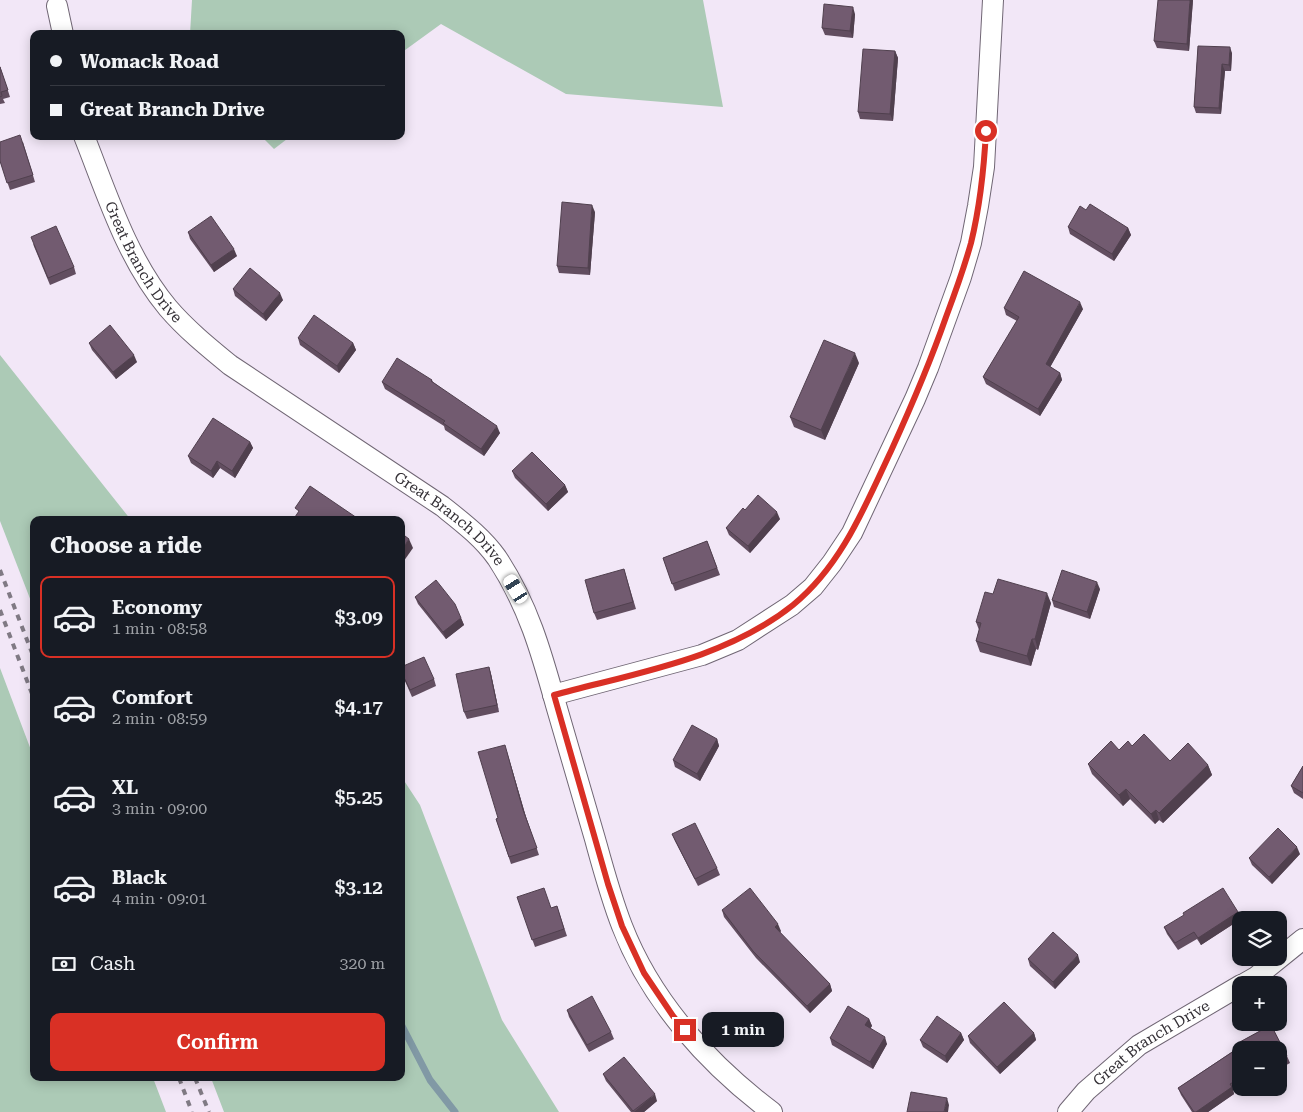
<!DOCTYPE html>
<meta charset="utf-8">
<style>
body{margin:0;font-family:"Roboto Serif",serif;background:#242831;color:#f1f3f6;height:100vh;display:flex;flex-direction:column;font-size:19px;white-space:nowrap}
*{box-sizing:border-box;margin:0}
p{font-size:16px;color:#9ea1a6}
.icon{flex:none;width:28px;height:28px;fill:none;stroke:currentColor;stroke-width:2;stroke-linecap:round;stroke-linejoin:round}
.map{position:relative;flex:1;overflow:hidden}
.sheet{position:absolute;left:30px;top:516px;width:375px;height:565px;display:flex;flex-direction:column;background:#171b24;border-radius:10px;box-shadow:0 2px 12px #0003}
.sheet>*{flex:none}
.banner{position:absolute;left:30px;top:30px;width:375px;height:110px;border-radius:10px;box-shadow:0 2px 12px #0003;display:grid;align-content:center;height:110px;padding:0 20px;background:#171b24}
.tools{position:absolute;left:1232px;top:911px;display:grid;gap:10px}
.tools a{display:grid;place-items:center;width:55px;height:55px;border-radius:10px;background:#171b24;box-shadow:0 2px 12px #0003;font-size:25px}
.end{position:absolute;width:22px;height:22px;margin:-11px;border:6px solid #d93025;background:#fff;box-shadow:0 0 0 2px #fff}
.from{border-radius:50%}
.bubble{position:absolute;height:35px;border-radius:10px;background:#171b24;box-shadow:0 2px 12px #0003;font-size:16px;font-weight:600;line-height:35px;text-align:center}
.car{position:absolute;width:15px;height:30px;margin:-15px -8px;border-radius:6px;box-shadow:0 0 4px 1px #0007;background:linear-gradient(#fff 24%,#345 0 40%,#fff 0 76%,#345 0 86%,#fff 0)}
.banner b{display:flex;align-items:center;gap:18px;height:48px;font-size:19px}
.banner b+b{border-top:1px solid #363941}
.banner i{width:12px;height:12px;background:#f1f3f6}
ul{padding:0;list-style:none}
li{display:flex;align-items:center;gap:15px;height:82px;margin:0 10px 8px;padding:0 10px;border:2px solid transparent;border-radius:10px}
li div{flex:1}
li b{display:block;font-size:19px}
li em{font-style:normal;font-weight:600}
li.on{border-color:#d93025}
li>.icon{width:45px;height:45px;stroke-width:1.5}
h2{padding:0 20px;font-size:22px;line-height:60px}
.pay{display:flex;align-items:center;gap:12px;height:55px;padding:0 20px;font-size:19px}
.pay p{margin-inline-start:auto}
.cta{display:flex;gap:10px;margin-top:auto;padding:10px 20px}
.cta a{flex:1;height:58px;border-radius:10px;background:#d93025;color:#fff;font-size:20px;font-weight:600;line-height:58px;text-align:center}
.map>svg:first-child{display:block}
.green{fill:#accab6}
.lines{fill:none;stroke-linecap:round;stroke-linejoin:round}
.stream{stroke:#8199a5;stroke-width:7}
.minor-casing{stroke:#706674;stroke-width:22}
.minor{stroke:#fff;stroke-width:20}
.rail{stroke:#807a84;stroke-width:4;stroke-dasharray:6 6;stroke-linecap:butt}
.wall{fill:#624e60}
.shaded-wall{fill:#50404e}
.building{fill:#725b70;stroke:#50404e}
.route{stroke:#d93025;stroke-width:6}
.labels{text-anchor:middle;stroke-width:5;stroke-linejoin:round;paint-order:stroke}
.street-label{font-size:15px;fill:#343036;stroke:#fcf7fd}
</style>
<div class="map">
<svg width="1303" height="1112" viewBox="0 0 1303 1112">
<rect width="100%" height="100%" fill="#f2e7f7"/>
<g class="green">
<path d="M192 0H703L723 107 566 94 441 24 401 53V34H190Z"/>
<path d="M261 136H291L274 149Z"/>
<path d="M0 355 131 520H34V609L0 521Z"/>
<path d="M0 668 34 758V1078H153L166 1112H0Z"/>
<path d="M401 776 420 805 502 1020 559 1112H224L211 1078H401Z"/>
</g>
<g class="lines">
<path class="stream" d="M401 1024 430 1080 455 1112"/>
<g class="minor-casing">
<g id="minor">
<path d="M57 6 63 34"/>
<path id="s1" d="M84 136C107 194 127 259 168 308 186 329 208 347 230 365L442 506C462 522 482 537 497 558 528 605 541 651 556 705 569 749 582 794 595 839 603 868 611 898 622 926 651 1001 708 1064 772 1112"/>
<path d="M553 695 702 655 738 640 792 605 813 587 832 563 852 533 915 399 928 368 961 277 971 243 978 206 984 167 993 0"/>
<path d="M1242 985 1256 977 1303 939"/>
<path id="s2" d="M1068 1112 1086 1091 1139 1045 1241 985"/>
</g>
</g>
<use href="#minor" class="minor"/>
<g class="rail">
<path d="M0 570 34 658"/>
<path d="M0 610 34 699"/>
<path d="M179 1078 192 1112"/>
<path d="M195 1078 209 1112"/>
</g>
</g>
<g class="wall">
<path d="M1193 0 1189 51 1157 48 1154 41Z"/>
<path d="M855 14 853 38 825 35 822 28Z"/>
<path d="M1198 46 1232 53 1231 71H1225L1221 114 1196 113 1194 107Z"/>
<path d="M895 51 898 58 893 121 860 119 858 112Z"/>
<path d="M0 66 10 97 3 99 5 103 0 104Z"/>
<path d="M23 142 35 182 10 190 0 161Z"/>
<path d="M1086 210 1128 228 1131 235 1114 261 1070 234 1068 227Z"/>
<path d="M595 212 590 275 559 273 557 266Z"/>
<path d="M188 232 237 256 214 272 190 239Z"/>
<path d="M33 244 74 267 76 274 50 285Z"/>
<path d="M233 289 283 300 266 321 235 296Z"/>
<path d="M1004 308 1083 309 1050 367 1060 373 1062 380 1040 416 986 384 983 377 1017 321 1006 315Z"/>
<path d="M298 338 353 343 356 350 339 373 300 345Z"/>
<path d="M89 343 137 362 116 379 92 350Z"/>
<path d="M859 363 825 440 794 427 790 417Z"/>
<path d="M432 380 433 382 500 433 484 456 445 430 444 426 385 389 382 382Z"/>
<path d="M250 442 253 448 235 478 220 468 213 478 191 463 188 456Z"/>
<path d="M512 471 565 485 568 492 548 511 515 478Z"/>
<path d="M745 510 780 519 750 553 729 535 726 528Z"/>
<path d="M707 541 720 575 675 591 663 558Z"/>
<path d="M624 569 636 609 597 620 594 613Z"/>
<path d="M1100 589 1090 619 1054 607 1052 600Z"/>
<path d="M993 594 1051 603 1038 650 1036 649 1031 666 980 652 976 641 979 630 976 622Z"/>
<path d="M415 597 461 618 464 625 446 639 418 604Z"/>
<path d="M489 667 491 674 499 712 467 719 464 712Z"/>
<path d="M401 672 434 679 436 686 412 697Z"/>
<path d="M717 739 719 746 700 781 675 767 673 760Z"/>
<path d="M1132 746 1170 761 1208 765 1212 775 1163 823 1159 820 1155 824 1130 799 1123 806 1092 774 1088 764 1119 750Z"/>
<path d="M507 752 526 817 539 855 511 864 496 819 498 818Z"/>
<path d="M1303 766V799L1294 793 1291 786Z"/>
<path d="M672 834 717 868 720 875 698 886 675 841Z"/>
<path d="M1300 854 1272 884 1252 865 1249 858Z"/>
<path d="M517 897 551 908 557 906 567 936 535 947Z"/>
<path d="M722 910 781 931 780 933 830 984 832 991 810 1013 756 958 724 917Z"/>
<path d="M1238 912 1241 919 1201 945 1197 939 1178 950 1167 934 1164 927Z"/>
<path d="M1028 959 1080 962 1055 989 1030 966Z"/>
<path d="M567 1010 611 1032 614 1039 589 1052 569 1017Z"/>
<path d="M869 1019 872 1026 870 1028 887 1044 873 1069 832 1045 830 1038Z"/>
<path d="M1271 1025 1287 1056 1290 1063 1279 1069V1050H1241V1087L1233 1090 1234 1094 1208 1112H1192L1181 1095 1178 1088 1239 1047 1238 1043Z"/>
<path d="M961 1033 964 1040 947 1063 923 1047 920 1040Z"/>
<path d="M1034 1033 1036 1040 1000 1074 970 1043 968 1036Z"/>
<path d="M603 1074 657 1101 644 1112H631L606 1081Z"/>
</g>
<g class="shaded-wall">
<path d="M1190 0H1193L1189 51 1187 44Z"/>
<path d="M853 7 855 14 853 38 850 31Z"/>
<path d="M1230 47 1232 53 1231 71 1229 65Z"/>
<path d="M895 51 898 58 893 121 890 114Z"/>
<path d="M1222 64 1225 71 1221 114 1219 108Z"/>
<path d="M592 205 595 212 590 275 588 268Z"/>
<path d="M1128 228 1131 235 1114 261 1112 254Z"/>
<path d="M234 249 237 256 214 272 211 265Z"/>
<path d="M280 293 283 300 266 321 263 314Z"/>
<path d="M1080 302 1083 309 1048 371 1046 364Z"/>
<path d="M353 343 356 350 339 373 337 366Z"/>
<path d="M855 353 859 363 825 440 821 430Z"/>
<path d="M134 355 137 362 116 379 113 372Z"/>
<path d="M1060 373 1062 380 1040 416 1038 409Z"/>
<path d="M497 426 500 433 484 456 481 449Z"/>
<path d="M250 442 253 448 235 478 232 471Z"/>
<path d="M217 461 220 468 213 478 211 471Z"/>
<path d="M565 485 568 492 548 511 546 504Z"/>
<path d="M777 512 780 519 750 553 748 546Z"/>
<path d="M409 539 413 548 401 565V551Z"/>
<path d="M1097 582 1100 589 1090 619 1087 612Z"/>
<path d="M1047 593 1051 603 1038 650 1035 639Z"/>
<path d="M461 618 464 625 446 639 443 632Z"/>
<path d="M1032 639 1036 649 1031 666 1027 656Z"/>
<path d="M489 667 491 674 499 712 497 705Z"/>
<path d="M717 739 719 746 700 781 697 774Z"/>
<path d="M505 745 526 817 539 855 523 810Z"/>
<path d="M1208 765 1212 775 1163 823 1159 813Z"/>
<path d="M1126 789 1130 799 1123 806 1119 795Z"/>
<path d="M1156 810 1159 820 1155 824 1151 814Z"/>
<path d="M1297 847 1300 854 1272 884 1269 877Z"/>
<path d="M1238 912 1241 919 1201 945 1198 938Z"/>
<path d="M778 924 781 931 777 934 775 927Z"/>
<path d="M1078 955 1080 962 1055 989 1053 982Z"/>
<path d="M830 984 832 991 810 1013 807 1006Z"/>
<path d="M869 1019 872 1026 868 1032 865 1025Z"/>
<path d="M961 1033 964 1040 947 1063 945 1056Z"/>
<path d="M1034 1033 1036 1040 1000 1074 997 1067Z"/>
<path d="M885 1037 887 1044 873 1069 870 1062Z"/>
<path d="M1232 1087 1234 1094 1208 1112H1196Z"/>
<path d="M655 1094 657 1101 644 1112H634Z"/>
<path d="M947 1098 949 1105 948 1112H944Z"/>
</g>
<g class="building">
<path d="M1158 0H1190L1187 44 1154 41Z"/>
<path d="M824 4 853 7 850 31 822 28Z"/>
<path d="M1198 46 1230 47 1229 65 1222 64 1219 108 1194 107Z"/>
<path d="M863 49 895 51 890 114 858 112Z"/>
<path d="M0 67 8 90 1 92 2 96 0 97Z"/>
<path d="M20 135 33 175 7 183 0 161V142Z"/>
<path d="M562 202 592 205 588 268 557 266Z"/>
<path d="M1090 204 1128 228 1112 254 1068 227 1080 206 1086 210Z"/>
<path d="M211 216 234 249 211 265 188 232Z"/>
<path d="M56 226 74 267 48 278 31 237Z"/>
<path d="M250 268 280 293 263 314 233 289Z"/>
<path d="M1024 271 1080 302 1046 364 1060 373 1038 409 983 377 1019 317 1004 308Z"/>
<path d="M314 315 353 343 337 366 298 338Z"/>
<path d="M110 325 134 355 113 372 89 343Z"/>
<path d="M824 340 855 353 821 430 790 417Z"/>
<path d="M397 358 432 380 431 381 497 426 481 449 443 423 445 421 382 382Z"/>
<path d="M213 418 250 442 232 471 217 461 211 471 188 456Z"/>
<path d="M532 452 565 485 546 504 512 471Z"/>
<path d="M310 486 360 520H293L299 511 295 508Z"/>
<path d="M758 495 777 512 748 546 726 528 743 508 745 510Z"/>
<path d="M401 533 409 539 401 551Z"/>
<path d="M707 541 717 568 672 584 663 558Z"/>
<path d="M624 569 633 602 594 613 585 580Z"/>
<path d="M1062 570 1097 582 1087 612 1052 600Z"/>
<path d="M998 579 1047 593 1035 639H1032L1027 656 976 641 981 623 976 622 985 592 993 594Z"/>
<path d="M436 580 455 604 461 618 443 632 415 597Z"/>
<path d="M424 657 434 679 410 690 401 671V667Z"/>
<path d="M489 667 497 705 464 712 456 674Z"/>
<path d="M692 725 717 739 697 774 673 760Z"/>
<path d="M1144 734 1170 761 1188 743 1208 765 1159 813 1156 810 1151 814 1126 789 1119 795 1088 764 1111 741 1119 750 1128 741 1132 746Z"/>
<path d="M505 745 523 810 537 848 509 857 496 819 498 818 478 752Z"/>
<path d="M1303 766V793L1291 786Z"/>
<path d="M695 823 717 868 695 879 672 834Z"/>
<path d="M1278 828 1297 847 1269 877 1249 858Z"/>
<path d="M544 888 551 908 557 906 564 929 532 940 517 897Z"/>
<path d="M750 888 778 924 775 927 830 984 807 1006 753 951 722 910Z"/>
<path d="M1223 888 1238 912 1198 938 1194 932 1175 943 1164 927 1184 915 1183 913Z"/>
<path d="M1053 932 1078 955 1053 982 1028 959Z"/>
<path d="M592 996 611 1032 587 1045 567 1010Z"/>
<path d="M1004 1002 1034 1033 997 1067 968 1036Z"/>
<path d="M848 1006 869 1019 865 1025 885 1037 870 1062 830 1038Z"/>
<path d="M937 1016 961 1033 945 1056 920 1040Z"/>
<path d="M1271 1025 1287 1056 1279 1060V1050H1241V1078L1230 1084 1232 1087 1196 1112H1194L1178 1088 1240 1047 1238 1043Z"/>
<path d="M624 1057 655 1094 633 1111 603 1074Z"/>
<path d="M911 1092 947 1098 944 1112H907Z"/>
</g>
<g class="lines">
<path class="route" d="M685 1030 673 1016 644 973 622 926 608 884 554 695C635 673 726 659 793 605 842 565 865 506 891 451 911 407 930 363 946 317 955 293 964 268 971 243 980 206 984 169 986 131"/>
</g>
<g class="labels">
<g class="street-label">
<text dy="5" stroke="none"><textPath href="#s1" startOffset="140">Great Branch Drive</textPath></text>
<text dy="5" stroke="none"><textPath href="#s1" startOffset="545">Great Branch Drive</textPath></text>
<text dy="5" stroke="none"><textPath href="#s2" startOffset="109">Great Branch Drive</textPath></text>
</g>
</g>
</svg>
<div class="tools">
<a><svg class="icon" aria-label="layers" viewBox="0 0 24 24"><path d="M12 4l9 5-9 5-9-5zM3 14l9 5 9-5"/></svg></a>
<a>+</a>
<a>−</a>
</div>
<i class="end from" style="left:986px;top:131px"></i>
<i class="end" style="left:685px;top:1030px"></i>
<div class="bubble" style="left:702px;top:1012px;width:82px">1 min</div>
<i class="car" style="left:516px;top:589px;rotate:328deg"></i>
<div class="banner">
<b><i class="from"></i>Womack Road</b>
<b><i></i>Great Branch Drive</b>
</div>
<section class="sheet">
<h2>Choose a ride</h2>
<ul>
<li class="on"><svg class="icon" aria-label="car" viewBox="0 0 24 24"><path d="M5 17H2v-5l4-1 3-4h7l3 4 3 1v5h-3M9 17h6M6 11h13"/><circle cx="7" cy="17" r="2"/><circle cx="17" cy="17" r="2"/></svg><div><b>Economy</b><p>1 min · 08:58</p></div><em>$3.09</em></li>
<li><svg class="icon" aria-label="car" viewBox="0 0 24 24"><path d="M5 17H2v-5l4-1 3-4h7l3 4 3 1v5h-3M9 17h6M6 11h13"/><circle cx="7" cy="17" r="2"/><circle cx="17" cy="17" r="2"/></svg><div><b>Comfort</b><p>2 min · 08:59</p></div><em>$4.17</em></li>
<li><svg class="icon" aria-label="car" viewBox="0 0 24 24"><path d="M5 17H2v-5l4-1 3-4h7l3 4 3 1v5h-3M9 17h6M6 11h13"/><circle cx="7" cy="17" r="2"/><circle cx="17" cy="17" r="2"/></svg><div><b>XL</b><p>3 min · 09:00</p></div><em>$5.25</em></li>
<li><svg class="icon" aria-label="car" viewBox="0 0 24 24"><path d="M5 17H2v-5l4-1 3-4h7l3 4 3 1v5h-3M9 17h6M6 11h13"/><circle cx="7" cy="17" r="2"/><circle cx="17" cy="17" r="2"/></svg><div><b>Black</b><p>4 min · 09:01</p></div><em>$3.12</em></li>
</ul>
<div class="pay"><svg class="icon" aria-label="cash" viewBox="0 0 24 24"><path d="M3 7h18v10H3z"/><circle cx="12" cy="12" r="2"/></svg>Cash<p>320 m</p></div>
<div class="cta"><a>Confirm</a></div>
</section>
</div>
